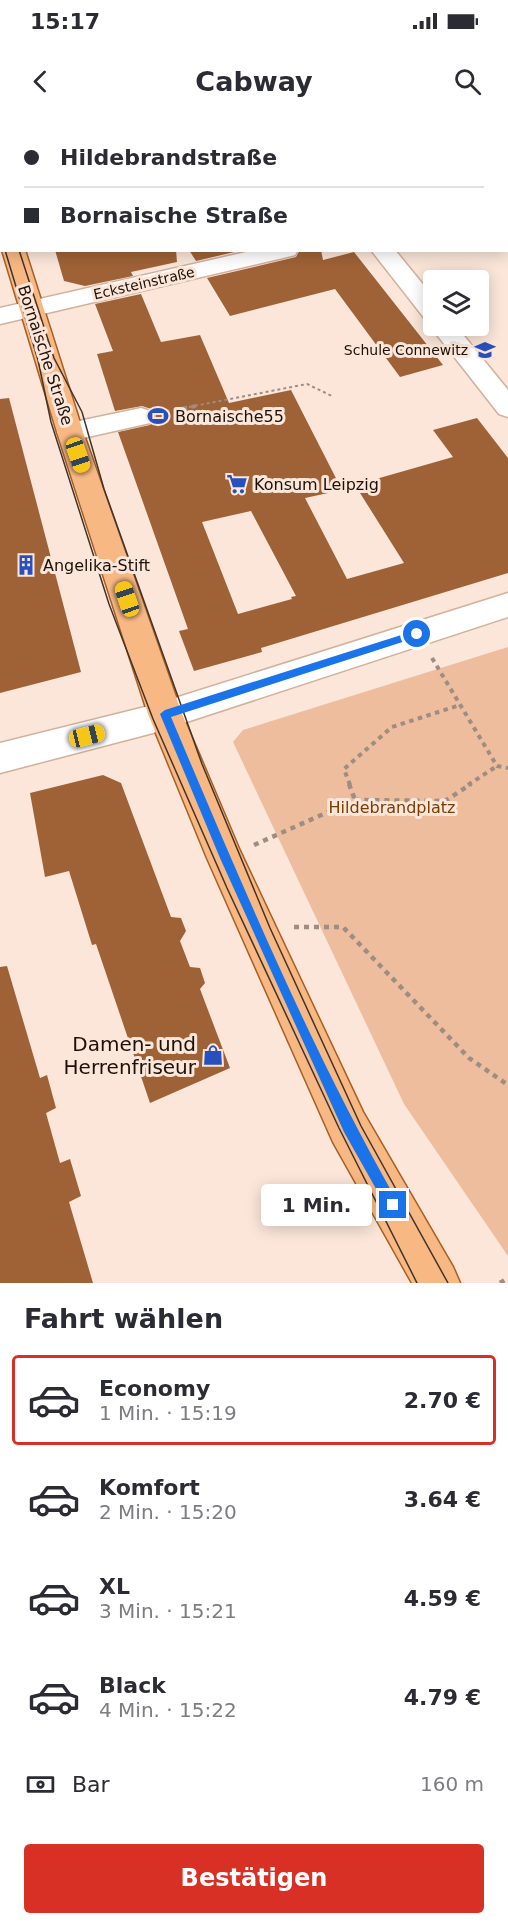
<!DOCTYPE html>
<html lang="de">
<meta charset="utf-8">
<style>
body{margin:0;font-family:"DejaVu Sans",sans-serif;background:#f7f7f7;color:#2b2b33;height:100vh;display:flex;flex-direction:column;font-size:22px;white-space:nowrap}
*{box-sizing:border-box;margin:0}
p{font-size:20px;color:#7c7c81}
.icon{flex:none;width:33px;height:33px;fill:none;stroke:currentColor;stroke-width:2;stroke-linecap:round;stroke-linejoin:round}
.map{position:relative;height:1163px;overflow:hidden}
.side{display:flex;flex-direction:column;background:#fff;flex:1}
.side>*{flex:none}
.banner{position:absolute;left:0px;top:0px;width:508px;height:132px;box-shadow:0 3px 15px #0003;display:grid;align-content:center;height:132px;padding:0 24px;background:#fff}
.fabs{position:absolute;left:423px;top:150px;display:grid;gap:12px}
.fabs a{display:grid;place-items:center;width:66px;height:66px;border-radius:6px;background:#fff;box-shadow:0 3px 15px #0003;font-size:30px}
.end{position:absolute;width:27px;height:27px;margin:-14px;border:8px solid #1a73e8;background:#fff;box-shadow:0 0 0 3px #fff}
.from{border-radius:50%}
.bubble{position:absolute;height:42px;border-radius:6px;background:#fff;box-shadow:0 3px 15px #0003;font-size:20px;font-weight:700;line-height:42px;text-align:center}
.car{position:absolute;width:18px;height:36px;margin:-18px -9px;border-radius:8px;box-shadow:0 0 4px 2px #0007;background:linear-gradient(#f5c518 24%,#345 0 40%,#f5c518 0 76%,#345 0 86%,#f5c518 0)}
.banner b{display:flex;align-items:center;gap:21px;height:57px;font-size:22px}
.banner b+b{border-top:2px solid #e1e1e2}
.banner i{width:15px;height:15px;background:#2b2b33}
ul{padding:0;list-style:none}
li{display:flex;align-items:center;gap:18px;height:90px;margin:0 12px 9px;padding:0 12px;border:3px solid transparent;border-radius:6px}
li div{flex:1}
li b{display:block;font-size:22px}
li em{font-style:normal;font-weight:700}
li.current{border-color:#d93025}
li>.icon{width:54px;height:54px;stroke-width:1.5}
h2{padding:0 24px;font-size:27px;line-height:72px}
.pay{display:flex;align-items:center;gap:15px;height:66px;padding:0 24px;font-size:22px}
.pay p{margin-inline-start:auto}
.cta{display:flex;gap:12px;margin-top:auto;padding:12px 24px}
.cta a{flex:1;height:69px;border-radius:6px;background:#d93025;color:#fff;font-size:24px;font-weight:700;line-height:69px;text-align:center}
.status{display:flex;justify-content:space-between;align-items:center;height:42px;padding:0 30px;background:#fff;direction:ltr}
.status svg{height:16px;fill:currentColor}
header{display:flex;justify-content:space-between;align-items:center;height:78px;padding:0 24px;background:#fff;font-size:27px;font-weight:700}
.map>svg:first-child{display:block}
.green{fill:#edbd9d}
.building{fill:#9f6236;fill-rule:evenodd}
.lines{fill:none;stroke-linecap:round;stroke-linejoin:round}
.minor-casing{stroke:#d2b19c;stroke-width:3}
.major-casing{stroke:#a85f22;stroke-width:3}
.path-far2{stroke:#9e8d82;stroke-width:2;stroke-dasharray:3 3;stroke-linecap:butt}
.path-far1{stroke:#9e8d82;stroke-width:4;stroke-dasharray:4.5 4.5;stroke-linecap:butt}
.path{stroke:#9e8d82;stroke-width:4.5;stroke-dasharray:5 5;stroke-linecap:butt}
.minor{fill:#fff;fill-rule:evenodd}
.major{fill:#f8b883;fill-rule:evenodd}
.tram{stroke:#40342b;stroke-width:1.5}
.route{fill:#1a73e8}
.labels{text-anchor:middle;stroke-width:6;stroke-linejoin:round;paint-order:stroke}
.far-street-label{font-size:14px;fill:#1c1109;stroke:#fbe6d9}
.far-poi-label{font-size:14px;fill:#1c1109;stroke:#fbe6d9;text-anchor:end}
.street-label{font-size:16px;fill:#1c1109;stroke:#fbe6d9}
.poi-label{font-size:16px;fill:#1c1109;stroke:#fbe6d9;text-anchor:start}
.park-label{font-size:16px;fill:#793d04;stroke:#fbe6d9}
.near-poi-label{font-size:20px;fill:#1c1109;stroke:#fbe6d9;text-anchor:end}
</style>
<div class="status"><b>15:17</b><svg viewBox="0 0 49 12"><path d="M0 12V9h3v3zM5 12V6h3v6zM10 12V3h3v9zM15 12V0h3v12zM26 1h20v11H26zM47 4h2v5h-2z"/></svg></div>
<header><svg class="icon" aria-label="back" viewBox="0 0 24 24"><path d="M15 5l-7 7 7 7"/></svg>Cabway<svg class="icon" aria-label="search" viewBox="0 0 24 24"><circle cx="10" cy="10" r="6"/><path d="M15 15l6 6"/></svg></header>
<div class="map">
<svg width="508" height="1163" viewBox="0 0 508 1163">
<rect width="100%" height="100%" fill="#fbe6d9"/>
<path class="green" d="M508 527V1136L404 984 233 622 243 610Z"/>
<g class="building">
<path d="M55 130H176L177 142 131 152 133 156 85 166 64 161Z"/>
<path d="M189 130H243L196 141Z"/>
<path d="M300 130H321L323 140 354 132 443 245 400 257 335 169 230 196 207 158 296 137Z"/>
<path d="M141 174 161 222 200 215 229 283 291 270 342 370 305 378 347 459 404 443 355 365 453 337 433 310 477 298 508 338V453L261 528 262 532 194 551 179 511 188 509 118 312 150 305 156 296 151 289 142 286 115 291 97 234 113 231 95 184ZM251 391 296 476 291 477 292 479 238 494 202 402Z"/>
<path d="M9 278 81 552 0 573V279Z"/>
<path d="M103 655 121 663 171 797 181 798 186 811 180 821 190 847 200 848 205 863 200 869 230 948 150 983 96 824 92 825 69 751 45 757 30 673Z"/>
<path d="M7 846 40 958 47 955 56 988 46 993 60 1043 70 1039 81 1076 69 1082 93 1163H0V847Z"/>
</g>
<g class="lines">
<g class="minor-casing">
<g id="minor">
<path d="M269 0H289L290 2H270Z"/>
<rect x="507" y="75" width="1" height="14"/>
<path d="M255 130H298L295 135 287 137 0 204V188Z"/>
<path d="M371 130H395L434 178V201L425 199Z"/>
<path d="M434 202V206H456L508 270V297L499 294 434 211 431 206Z"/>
<path d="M141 288 150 291 154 297 150 303 70 321 60 319 57 312 60 305Z"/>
<path d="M508 473V497L153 613 0 653V623L153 585Z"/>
</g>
</g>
<g class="major-casing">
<g id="major">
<path d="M0 79 2 80V97H0Z"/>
<path d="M2 130H25L83 312 182 594 240 731 363 992 453 1147 460 1163H412L333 1022 207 738 148 594 57 312Z"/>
</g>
</g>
<path class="path-far2" d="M189 287 307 264 332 276"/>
<g class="path-far1">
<path d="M165 292 196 286"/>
<path d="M432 538 497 646 508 648"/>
<path d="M350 665 344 649 392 607 460 585"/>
<path d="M468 665 497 646"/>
</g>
<g class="path">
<path d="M349 664 355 680"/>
<path d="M254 725 355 680 445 681 471 664"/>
<path d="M294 807H343L469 938 508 965"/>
<path d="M500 1163 508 1158"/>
</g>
<use href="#minor" class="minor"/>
<use href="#major" class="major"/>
<g class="tram">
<path d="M0 69 2 74"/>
<path d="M0 115 2 120"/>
<path d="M5 130 38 240 51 302 109 484 153 599 227 768 339 1008 417 1163"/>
<path d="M19 130 54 238 82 292 104 369 202 644 270 808 361 1006 448 1163"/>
</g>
</g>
<path class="route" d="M417 510 421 511V516L171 597C240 760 309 926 397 1081L399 1085 397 1090 393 1092 388 1090 344 1012 220 738 160 594 165 590Z"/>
<defs>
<g id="school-bare" transform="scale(1.62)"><path d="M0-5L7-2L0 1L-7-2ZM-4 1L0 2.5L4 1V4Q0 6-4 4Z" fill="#284fbe" stroke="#fbe6d9" stroke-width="2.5" paint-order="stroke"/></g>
<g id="stadium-bare" transform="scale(1.62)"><path d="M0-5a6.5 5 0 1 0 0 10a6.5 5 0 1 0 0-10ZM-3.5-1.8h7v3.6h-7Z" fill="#284fbe" stroke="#fbe6d9" stroke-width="2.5" paint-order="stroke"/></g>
<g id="supermarket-bare" transform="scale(1.62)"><path d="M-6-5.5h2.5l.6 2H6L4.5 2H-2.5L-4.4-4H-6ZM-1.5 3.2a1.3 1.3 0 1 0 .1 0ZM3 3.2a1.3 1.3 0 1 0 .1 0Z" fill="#284fbe" stroke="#fbe6d9" stroke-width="2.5" paint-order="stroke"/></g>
<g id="building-bare" transform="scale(1.62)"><path d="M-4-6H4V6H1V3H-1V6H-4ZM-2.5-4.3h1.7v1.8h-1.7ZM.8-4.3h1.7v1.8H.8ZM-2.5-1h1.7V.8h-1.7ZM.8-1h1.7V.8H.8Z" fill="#284fbe" stroke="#fbe6d9" stroke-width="2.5" paint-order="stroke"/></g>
<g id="shop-bare" transform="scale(1.62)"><path d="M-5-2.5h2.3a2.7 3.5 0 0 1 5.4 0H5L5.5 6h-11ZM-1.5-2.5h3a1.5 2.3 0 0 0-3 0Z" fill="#284fbe" stroke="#fbe6d9" stroke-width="2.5" paint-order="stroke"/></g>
</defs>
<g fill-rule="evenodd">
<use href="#school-bare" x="485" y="230"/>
<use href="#stadium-bare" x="158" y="296"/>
<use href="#supermarket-bare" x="237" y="364"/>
<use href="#building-bare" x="26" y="445"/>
<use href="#shop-bare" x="213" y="935"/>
</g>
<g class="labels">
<g class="far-street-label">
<text transform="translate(144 163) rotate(-13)" y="5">Ecksteinstraße</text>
</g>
<g class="far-poi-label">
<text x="468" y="235">Schule Connewitz</text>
</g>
<g class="street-label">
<text transform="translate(46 235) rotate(72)" y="6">Bornaische Straße</text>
</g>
<g class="poi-label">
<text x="175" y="302">Bornaische55</text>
<text x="254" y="370">Konsum Leipzig</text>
<text x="43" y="451">Angelika-Stift</text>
</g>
<g class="park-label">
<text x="392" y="693">Hildebrandplatz</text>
</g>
<g class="near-poi-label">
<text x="196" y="931">Damen- und<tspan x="196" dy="23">Herrenfriseur</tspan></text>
</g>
</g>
</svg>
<div class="fabs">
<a><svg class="icon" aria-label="layers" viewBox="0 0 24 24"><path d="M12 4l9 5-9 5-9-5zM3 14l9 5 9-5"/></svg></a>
</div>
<i class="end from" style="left:417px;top:514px"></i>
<i class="end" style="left:393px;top:1085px"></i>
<div class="bubble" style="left:261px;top:1064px;width:111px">1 Min.</div>
<i class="car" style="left:78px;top:335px;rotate:161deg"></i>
<i class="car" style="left:127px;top:479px;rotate:341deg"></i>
<i class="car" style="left:87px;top:616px;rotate:76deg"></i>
<div class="banner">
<b><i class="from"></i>Hildebrandstraße</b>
<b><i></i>Bornaische Straße</b>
</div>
</div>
<section class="side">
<h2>Fahrt wählen</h2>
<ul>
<li class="current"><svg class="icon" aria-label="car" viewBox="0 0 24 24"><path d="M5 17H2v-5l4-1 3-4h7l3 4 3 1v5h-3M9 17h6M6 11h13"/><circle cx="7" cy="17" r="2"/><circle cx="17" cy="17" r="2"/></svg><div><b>Economy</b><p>1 Min. · 15:19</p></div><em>2.70 €</em></li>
<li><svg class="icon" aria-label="car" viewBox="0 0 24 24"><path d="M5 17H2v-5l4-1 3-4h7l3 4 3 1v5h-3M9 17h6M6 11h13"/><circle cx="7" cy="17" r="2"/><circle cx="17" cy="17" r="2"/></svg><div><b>Komfort</b><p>2 Min. · 15:20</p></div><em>3.64 €</em></li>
<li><svg class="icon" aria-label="car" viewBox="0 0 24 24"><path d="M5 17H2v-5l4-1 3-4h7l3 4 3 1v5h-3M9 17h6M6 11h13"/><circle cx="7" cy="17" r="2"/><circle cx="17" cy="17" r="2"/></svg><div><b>XL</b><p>3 Min. · 15:21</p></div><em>4.59 €</em></li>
<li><svg class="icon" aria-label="car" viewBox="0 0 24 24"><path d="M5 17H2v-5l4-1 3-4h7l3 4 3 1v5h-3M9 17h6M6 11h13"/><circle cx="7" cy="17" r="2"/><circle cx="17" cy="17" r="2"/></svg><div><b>Black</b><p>4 Min. · 15:22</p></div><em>4.79 €</em></li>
</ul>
<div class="pay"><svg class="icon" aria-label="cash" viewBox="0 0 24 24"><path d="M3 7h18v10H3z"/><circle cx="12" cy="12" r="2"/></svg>Bar<p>160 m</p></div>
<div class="cta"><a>Bestätigen</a></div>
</section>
